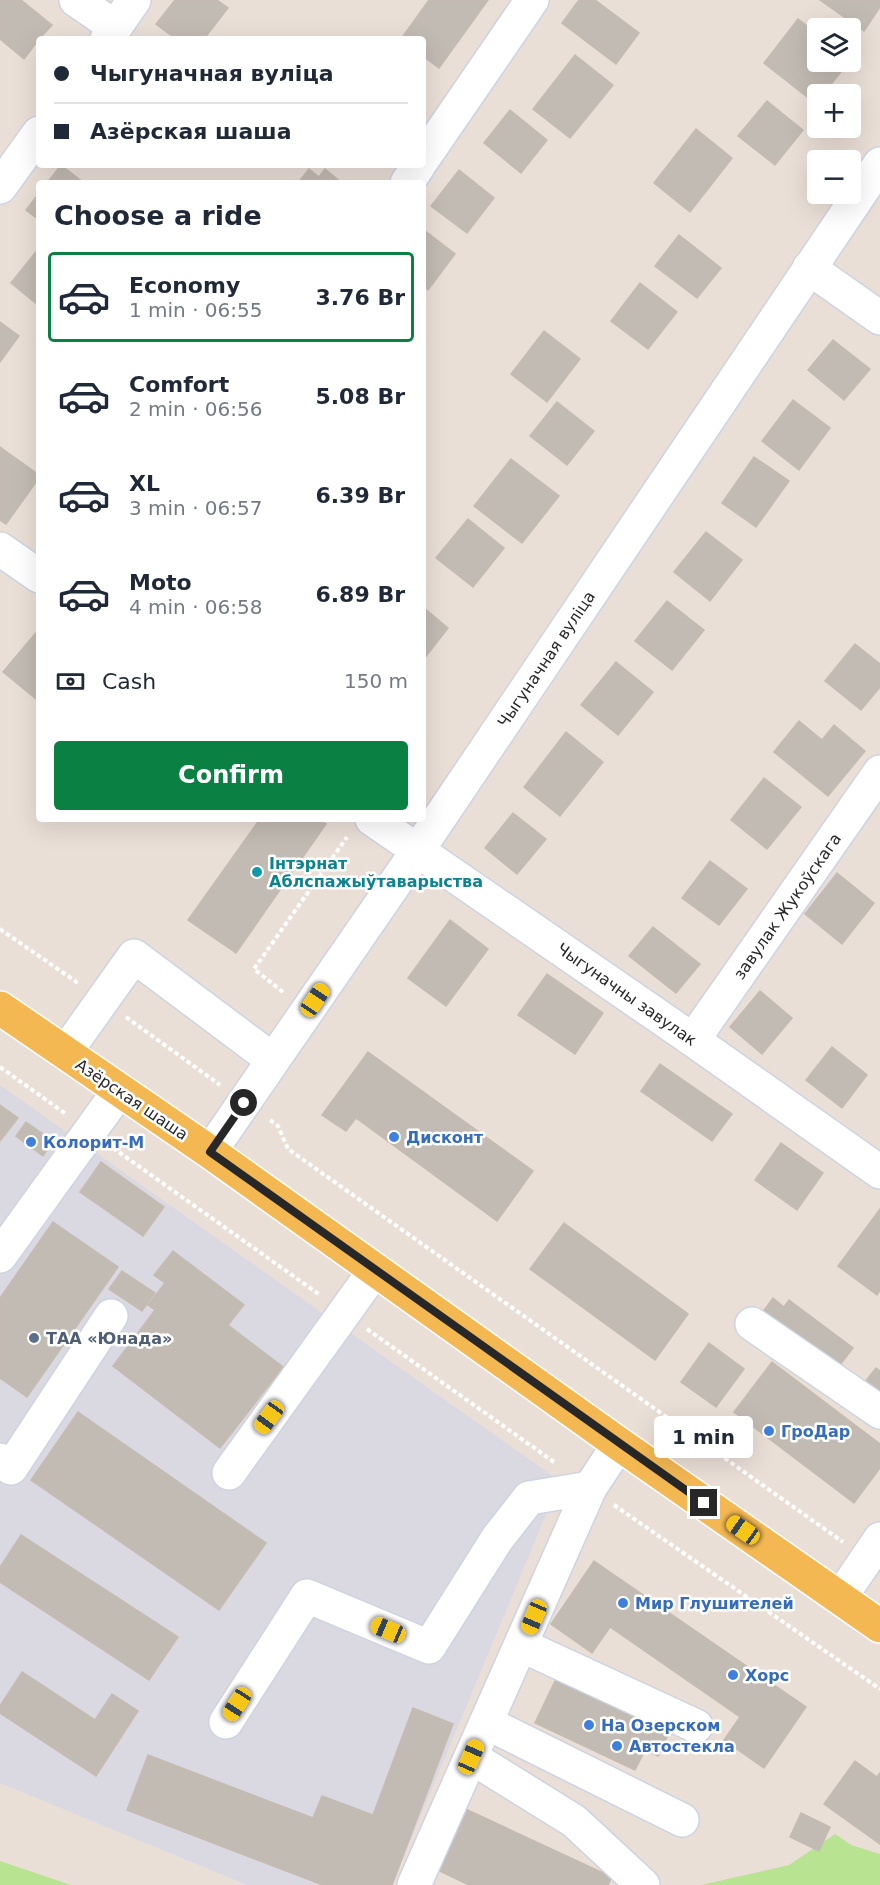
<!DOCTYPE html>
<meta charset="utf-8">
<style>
body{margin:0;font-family:"DejaVu Sans",sans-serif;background:#f6f6f7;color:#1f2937;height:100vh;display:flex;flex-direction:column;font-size:22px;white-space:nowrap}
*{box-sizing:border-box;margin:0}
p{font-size:20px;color:#747a83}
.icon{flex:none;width:33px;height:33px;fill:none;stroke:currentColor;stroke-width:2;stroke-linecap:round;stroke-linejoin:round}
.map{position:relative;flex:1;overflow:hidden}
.side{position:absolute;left:36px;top:180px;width:390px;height:642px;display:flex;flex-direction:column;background:#fff;border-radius:6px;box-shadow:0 6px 24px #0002}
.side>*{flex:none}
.guide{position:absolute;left:36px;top:36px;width:390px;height:132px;border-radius:6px;box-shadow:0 6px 24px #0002;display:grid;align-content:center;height:132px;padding:0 18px;background:#fff}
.fabs{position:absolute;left:807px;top:18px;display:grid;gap:12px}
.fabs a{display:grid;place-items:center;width:54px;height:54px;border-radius:6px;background:#fff;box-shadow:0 6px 24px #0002;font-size:30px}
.end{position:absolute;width:27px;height:27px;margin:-14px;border:8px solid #272727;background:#fff;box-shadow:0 0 0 3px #fff}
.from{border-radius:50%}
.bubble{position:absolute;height:42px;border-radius:6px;background:#fff;box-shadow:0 6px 24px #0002;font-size:20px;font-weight:700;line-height:42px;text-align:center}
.car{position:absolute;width:18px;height:36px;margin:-18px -9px;border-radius:8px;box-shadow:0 0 4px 2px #0007;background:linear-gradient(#f5c518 24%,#345 0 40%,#f5c518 0 76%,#345 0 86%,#f5c518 0)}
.guide b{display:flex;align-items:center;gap:21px;height:57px;font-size:22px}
.guide b+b{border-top:2px solid #e0e1e3}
.guide i{width:15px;height:15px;background:#1f2937}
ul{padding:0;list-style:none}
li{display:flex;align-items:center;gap:18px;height:90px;margin:0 12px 9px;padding:0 6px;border:3px solid transparent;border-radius:6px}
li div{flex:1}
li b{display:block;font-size:22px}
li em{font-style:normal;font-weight:700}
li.active{border-color:#0b8043}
li>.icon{width:54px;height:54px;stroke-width:1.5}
h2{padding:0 18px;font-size:27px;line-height:72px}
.pay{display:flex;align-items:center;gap:15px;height:66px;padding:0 18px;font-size:22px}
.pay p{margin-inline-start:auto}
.action{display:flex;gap:12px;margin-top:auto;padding:12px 18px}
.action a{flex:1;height:69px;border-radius:6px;background:#0b8043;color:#fff;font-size:24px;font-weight:700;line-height:69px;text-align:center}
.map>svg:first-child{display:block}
.industrial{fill:#dad9e2}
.green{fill:#b8e391}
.building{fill:#c2bbb3;stroke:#c5bbb1;stroke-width:1.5}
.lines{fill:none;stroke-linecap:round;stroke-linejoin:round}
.minor-casing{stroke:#cdd3e1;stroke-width:36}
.major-casing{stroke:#fff;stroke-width:36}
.path{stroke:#fff;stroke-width:4;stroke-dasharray:4.5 3;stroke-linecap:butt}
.minor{stroke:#fff;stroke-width:33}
.major{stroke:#f4b853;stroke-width:33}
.route{stroke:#272727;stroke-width:8}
.culture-dot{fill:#0f9aa8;stroke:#fff;stroke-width:2}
.shop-dot{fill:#3f7fe0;stroke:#fff;stroke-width:2}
.service-dot{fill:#5c6f8a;stroke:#fff;stroke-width:2}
.labels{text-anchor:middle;stroke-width:5;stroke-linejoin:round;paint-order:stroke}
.street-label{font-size:16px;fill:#272727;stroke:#fff}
.culture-label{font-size:16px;font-weight:bold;fill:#0d838f;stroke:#fff;text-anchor:start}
.shop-label{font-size:16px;font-weight:bold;fill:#366cbe;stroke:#fff;text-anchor:start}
.service-label{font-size:16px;font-weight:bold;fill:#4e5e75;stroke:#fff;text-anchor:start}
</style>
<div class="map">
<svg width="880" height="1885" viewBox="0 0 880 1885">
<rect width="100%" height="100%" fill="#eadfd7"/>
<path class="industrial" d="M0 1085 560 1481 392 1885H247L0 1783Z"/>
<g class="green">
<path d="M835 1834 851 1845 880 1854V1885H701L789 1865Z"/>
<path d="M0 1861 71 1885H0Z"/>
</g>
<g class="building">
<path d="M0 0H21L52 25 39 39 24 59 0 39Z"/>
<path d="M175 0H217L228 8 204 39H176L156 24Z"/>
<path d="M429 0H488L439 68 423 56V39H401Z"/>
<path d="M579 0H595L639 33 616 64 562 23Z"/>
<path d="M820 0H880V7L864 31Z"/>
<path d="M798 19 818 34V62H849L823 94H818L816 104 764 63Z"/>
<path d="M575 55 613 85 570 138 533 109Z"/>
<path d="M767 101 803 130 775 165 738 136Z"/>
<path d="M510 110 547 140 521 173 484 143Z"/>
<path d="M696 129 732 158 690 212 654 183Z"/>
<path d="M61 165 84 183H47Z"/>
<path d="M309 169 319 177 325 169 342 183H298Z"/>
<path d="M459 170 494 198 467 233 431 206Z"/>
<path d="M39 193V220L26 210Z"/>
<path d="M424 230 455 254 428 290 423 286Z"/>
<path d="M679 235 721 268 697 298 655 266Z"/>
<path d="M39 248V306L11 283Z"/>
<path d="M640 283 677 312 648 349 611 321Z"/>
<path d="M0 322 19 336 0 362Z"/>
<path d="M544 331 580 359 547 402 511 374Z"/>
<path d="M833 340 870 369 844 400 808 370Z"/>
<path d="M793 400 830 428 799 470 762 441Z"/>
<path d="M557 402 594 431 567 465 530 436Z"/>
<path d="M0 447 39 475V478L6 524 0 520Z"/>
<path d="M754 457 789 481 756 527 722 503Z"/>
<path d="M511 459 559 496 522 543 474 506Z"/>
<path d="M468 519 504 548 473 587 436 558Z"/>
<path d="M706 532 742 560 710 601 674 572Z"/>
<path d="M667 601 704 630 672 670 635 641Z"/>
<path d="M423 607 448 628 423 660Z"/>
<path d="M39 629V695L36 699 3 672Z"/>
<path d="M855 644 880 664V687L861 710 825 681Z"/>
<path d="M616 662 653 692 618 735 581 705Z"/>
<path d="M799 721 822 740 834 725 865 751 828 796 774 752Z"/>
<path d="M566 732 603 762 560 816 524 787Z"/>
<path d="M764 778 801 807 767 849 731 820Z"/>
<path d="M513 813 546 839 517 874 485 848Z"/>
<path d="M260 819H319L326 824 236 953 188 920Z"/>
<path d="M710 861 747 889 719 925 682 898Z"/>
<path d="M837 873 874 903 842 944 805 914Z"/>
<path d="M450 920 488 949 446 1006 408 978Z"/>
<path d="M653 927 700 964 676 993 629 956Z"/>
<path d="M547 974 603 1013 575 1054 518 1015Z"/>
<path d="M760 991 792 1018 762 1054 730 1027Z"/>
<path d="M832 1047 867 1075 842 1108 806 1080Z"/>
<path d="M368 1052 533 1171 497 1221 356 1118 346 1131 322 1115Z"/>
<path d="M660 1064 732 1114 712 1141 641 1091Z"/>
<path d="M0 1105 18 1118 0 1141Z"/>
<path d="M26 1122 53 1141 43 1156 16 1136Z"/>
<path d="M781 1143 823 1173 797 1210 755 1180Z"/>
<path d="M101 1162 164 1207 143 1236 80 1192Z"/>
<path d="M880 1209V1290L877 1295 838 1266Z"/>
<path d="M53 1222 118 1267 27 1397 0 1378V1298Z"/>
<path d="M564 1223 688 1314 655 1360 530 1269Z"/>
<path d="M173 1251 244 1305 228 1325 283 1367 220 1448 113 1366 155 1310 148 1305 165 1283 154 1275Z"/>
<path d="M122 1271 155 1293 142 1311 109 1289Z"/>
<path d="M773 1298 784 1307 789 1300 853 1348 834 1373 759 1317Z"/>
<path d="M709 1343 744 1369 716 1407 681 1382Z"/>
<path d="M772 1362 880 1444V1468L854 1503 734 1412Z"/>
<path d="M876 1368 880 1371V1402L861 1387Z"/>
<path d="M78 1412 266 1543 219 1610 31 1480Z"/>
<path d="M21 1535 178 1637 149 1680 0 1582V1567Z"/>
<path d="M594 1561 806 1707 764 1768 724 1740 740 1717 610 1627 592 1653 551 1624Z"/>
<path d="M22 1672 95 1720 112 1694 138 1711 96 1776 0 1713V1706Z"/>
<path d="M557 1677 670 1731 658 1756 645 1750 635 1770 535 1723Z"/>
<path d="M413 1708 453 1724 392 1885H323L127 1810 148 1755 313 1818 322 1796 373 1815Z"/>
<path d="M855 1761 877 1777 880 1773V1844L824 1804Z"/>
<path d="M459 1806 612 1877 608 1885H469L431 1867Z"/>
<path d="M801 1813 830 1827 819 1851 790 1837Z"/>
</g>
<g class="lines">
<g class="minor-casing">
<g id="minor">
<path d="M76 0 115 27"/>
<path d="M107 39 134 0"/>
<path d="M423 159 532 0"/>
<path d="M407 183 419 165"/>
<path d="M0 187 39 133"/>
<path d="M809 268 880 318"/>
<path d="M0 549 39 576"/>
<path d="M372 819 693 1040 880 1172"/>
<path d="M693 1040 880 772"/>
<path d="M65 1053 134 956 273 1060"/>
<path d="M210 1152 418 850 880 164"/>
<path d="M0 1256 119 1091"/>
<path d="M752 1324 880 1412"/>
<path d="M0 1460 11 1468 111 1316"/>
<path d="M229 1473 375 1270"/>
<path d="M840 1598 880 1539"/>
<path d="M521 1645 696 1726"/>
<path d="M226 1722 307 1596 429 1647 497 1539 529 1498 590 1488"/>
<path d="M487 1723 682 1820"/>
<path d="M471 1757 574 1821 643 1885"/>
<path d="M414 1885 590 1488 619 1444"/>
</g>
</g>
<g class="major-casing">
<path id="major" d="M0 1008 210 1152 619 1444 880 1626"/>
</g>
<g class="path">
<path d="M0 929 78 983"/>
<path d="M283 992 254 969 347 837"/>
<path d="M126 1017 220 1085"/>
<path d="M0 1067 66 1114"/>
<path d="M270 1120 278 1126 288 1149 843 1542"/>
<path d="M113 1148 320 1295"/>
<path d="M367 1329 554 1462"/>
<path d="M614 1505 880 1689"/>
</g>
<use href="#minor" class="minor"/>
<use href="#major" class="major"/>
</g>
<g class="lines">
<path class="route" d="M244 1103 210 1152 704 1503"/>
</g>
<circle class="culture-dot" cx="257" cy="872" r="6"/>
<g class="shop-dot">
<circle cx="394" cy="1137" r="6"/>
<circle cx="31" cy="1142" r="6"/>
<circle cx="769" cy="1431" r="6"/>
<circle cx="623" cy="1603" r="6"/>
<circle cx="733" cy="1675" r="6"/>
<circle cx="589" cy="1725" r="6"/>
<circle cx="617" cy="1746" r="6"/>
</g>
<circle class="service-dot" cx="34" cy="1338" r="6"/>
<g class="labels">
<g class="street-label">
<text transform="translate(546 659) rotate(-56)" y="6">Чыгуначная вуліца</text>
<text transform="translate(787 906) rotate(-55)" y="6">завулак Жукоўскага</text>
<text transform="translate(627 994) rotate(35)" y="6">Чыгуначны завулак</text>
<text transform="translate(132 1099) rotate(34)" y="6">Азёрская шаша</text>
</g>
<g class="culture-label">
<text x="269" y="869">Інтэрнат<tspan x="269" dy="18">Аблспажыўтаварыства</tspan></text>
</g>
<g class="shop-label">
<text x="406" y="1143">Дисконт</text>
<text x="43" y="1148">Колорит-М</text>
<text x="781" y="1437">ГроДар</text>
<text x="635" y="1609">Мир Глушителей</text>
<text x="745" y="1681">Хорс</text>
<text x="601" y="1731">На Озерском</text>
<text x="629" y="1752">Автостекла</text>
</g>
<g class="service-label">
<text x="46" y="1344">ТАА «Юнада»</text>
</g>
</g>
</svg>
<div class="fabs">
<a><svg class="icon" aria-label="layers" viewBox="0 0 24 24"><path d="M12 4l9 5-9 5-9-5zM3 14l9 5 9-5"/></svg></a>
<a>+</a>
<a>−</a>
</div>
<i class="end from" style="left:244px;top:1103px"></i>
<i class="end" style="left:704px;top:1503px"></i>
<div class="bubble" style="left:654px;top:1416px;width:99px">1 min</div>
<i class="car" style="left:315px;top:1000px;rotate:34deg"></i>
<i class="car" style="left:269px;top:1417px;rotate:216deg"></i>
<i class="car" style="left:743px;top:1530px;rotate:305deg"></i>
<i class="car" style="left:534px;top:1617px;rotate:203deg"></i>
<i class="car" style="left:388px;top:1630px;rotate:293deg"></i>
<i class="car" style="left:237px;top:1704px;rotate:213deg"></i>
<i class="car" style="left:471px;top:1757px;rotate:24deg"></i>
<div class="guide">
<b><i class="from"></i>Чыгуначная вуліца</b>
<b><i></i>Азёрская шаша</b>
</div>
<section class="side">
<h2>Choose a ride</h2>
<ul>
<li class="active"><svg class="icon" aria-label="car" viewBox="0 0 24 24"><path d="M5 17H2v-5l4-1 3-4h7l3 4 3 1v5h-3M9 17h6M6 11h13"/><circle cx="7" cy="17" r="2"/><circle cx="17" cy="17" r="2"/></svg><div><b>Economy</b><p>1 min · 06:55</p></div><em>3.76 Br</em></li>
<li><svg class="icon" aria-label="car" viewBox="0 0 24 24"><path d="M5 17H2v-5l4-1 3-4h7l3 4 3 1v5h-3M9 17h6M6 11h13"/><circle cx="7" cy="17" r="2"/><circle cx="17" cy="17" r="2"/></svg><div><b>Comfort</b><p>2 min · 06:56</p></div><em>5.08 Br</em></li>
<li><svg class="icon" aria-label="car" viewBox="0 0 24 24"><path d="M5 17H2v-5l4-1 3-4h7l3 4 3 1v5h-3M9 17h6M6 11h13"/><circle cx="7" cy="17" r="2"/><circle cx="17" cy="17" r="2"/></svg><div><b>XL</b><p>3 min · 06:57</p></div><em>6.39 Br</em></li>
<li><svg class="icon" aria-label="car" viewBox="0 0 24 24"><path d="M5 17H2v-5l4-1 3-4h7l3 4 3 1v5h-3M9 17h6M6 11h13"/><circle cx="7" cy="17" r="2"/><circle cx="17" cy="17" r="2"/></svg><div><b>Moto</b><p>4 min · 06:58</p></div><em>6.89 Br</em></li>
</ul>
<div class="pay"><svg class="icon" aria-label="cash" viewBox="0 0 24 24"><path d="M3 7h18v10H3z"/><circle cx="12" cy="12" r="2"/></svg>Cash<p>150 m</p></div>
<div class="action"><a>Confirm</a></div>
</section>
</div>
